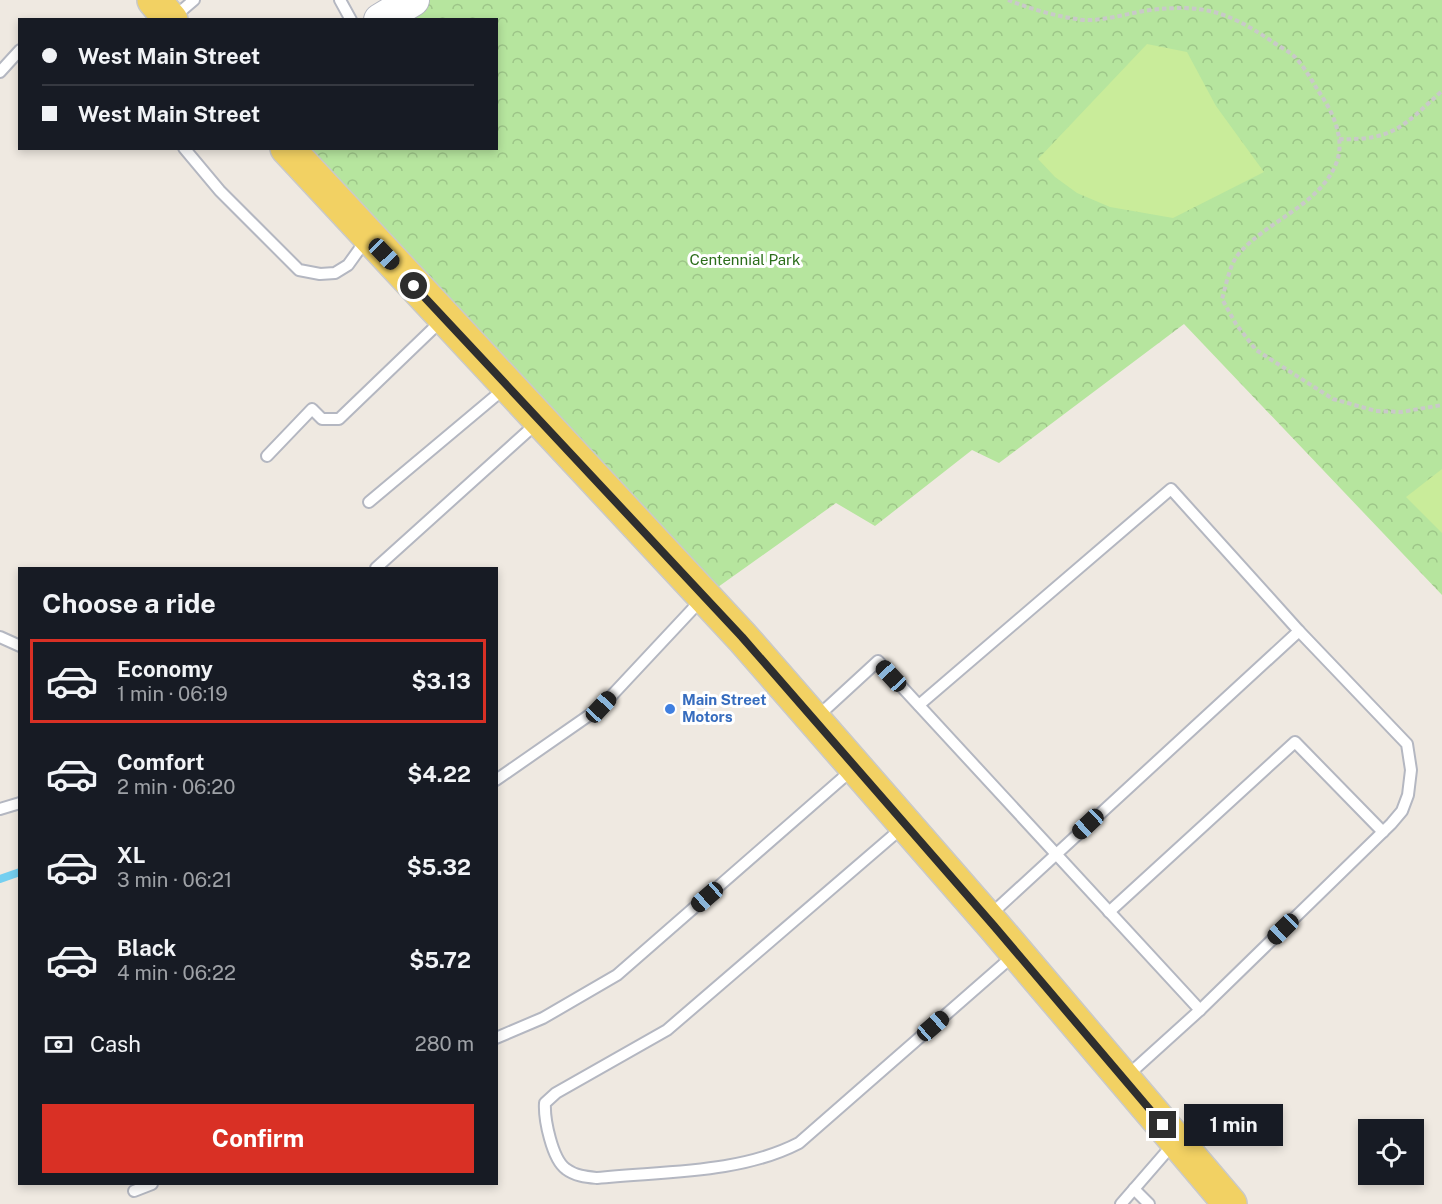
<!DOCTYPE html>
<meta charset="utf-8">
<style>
body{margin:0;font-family:"Public Sans",sans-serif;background:#242831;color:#f1f3f6;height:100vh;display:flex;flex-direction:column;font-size:22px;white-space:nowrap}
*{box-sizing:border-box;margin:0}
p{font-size:20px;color:#9ea1a6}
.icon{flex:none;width:33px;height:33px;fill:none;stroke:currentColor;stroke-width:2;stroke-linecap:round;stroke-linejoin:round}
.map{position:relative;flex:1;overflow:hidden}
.sheet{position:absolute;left:18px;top:567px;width:480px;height:618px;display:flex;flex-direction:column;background:#171b24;border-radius:0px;box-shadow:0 3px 9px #0003}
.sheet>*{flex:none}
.guide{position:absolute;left:18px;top:18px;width:480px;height:132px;border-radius:0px;box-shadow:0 3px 9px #0003;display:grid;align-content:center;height:132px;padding:0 24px;background:#171b24}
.tools{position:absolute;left:1358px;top:1119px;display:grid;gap:12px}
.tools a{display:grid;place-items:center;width:66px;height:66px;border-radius:0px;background:#171b24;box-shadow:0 3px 9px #0003;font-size:30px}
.end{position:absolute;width:27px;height:27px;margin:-14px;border:8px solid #2e2e2e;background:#fff;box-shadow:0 0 0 3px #fff}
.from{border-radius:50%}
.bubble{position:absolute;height:42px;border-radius:0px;background:#171b24;box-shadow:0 3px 9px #0003;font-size:20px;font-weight:700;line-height:42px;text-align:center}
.car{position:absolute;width:18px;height:36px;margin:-18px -9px;border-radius:8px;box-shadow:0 0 4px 2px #0007;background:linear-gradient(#222 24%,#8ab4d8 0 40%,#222 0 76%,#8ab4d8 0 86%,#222 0)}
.guide b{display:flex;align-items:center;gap:21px;height:57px;font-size:22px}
.guide b+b{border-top:2px solid #363941}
.guide i{width:15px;height:15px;background:#f1f3f6}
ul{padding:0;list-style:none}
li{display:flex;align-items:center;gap:18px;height:84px;margin:0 12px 9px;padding:0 12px;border:3px solid transparent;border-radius:0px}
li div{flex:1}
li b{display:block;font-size:22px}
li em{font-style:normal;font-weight:700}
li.selected{border-color:#d93025}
li>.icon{width:54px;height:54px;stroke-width:1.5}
h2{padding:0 24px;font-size:27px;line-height:72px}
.pay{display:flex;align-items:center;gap:15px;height:66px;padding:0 24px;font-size:22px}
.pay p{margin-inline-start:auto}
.action{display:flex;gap:12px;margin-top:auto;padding:12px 24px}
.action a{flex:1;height:69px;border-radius:0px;background:#d93025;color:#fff;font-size:24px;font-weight:700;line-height:69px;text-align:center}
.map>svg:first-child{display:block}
.park{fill:url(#park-crowns)}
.pitch{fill:#c9ec9a}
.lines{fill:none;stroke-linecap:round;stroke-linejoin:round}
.stream{stroke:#75cff0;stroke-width:8}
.lane-casing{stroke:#b4b7c1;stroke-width:14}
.secondary-casing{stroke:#b4b7c1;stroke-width:34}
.primary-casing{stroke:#c9c9c9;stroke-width:36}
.path{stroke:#c9c9c9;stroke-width:4;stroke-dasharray:4.5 3;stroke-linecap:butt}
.lane{stroke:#fff;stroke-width:10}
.secondary{stroke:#fff;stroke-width:32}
.primary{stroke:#f2d163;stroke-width:33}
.route{stroke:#2e2e2e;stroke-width:8}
.shop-dot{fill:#3f7fe0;stroke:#fff;stroke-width:2}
.labels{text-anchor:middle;stroke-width:6;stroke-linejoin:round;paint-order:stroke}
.park-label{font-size:15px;fill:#2c6e1b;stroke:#fff}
.shop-label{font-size:15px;font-weight:bold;fill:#366cbe;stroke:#fff;text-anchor:start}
</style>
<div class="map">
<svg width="1442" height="1204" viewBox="0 0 1442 1204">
<defs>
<pattern id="park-crowns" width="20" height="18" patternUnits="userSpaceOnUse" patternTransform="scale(1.5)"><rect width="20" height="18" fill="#b6e59e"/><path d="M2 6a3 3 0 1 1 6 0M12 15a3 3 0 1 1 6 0" fill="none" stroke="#9dc588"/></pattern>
</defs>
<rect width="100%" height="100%" fill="#efe9e1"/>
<path class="park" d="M417 0H1442V595L1184 324 999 463 972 450 875 526 836 503 704 597 287 149 496 148V20L381 19Z"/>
<g class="pitch">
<path d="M1147 44 1187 52 1216 106 1264 172 1173 218 1110 207 1077 193 1055 177 1038 159Z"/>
<path d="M1442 469V533L1406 497Z"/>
</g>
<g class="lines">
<path class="stream" d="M0 879 20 872"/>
<g class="lane-casing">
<g id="lane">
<path d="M340 0 351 20"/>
<path d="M174 17 194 0"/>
<path d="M0 72 20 50"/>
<path d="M184 148 220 191 299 270 320 274 335 273 348 265 366 240"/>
<path d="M267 456 312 409 322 419H339L442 320"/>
<path d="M369 502 505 388"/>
<path d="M376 568 538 422"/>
<path d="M0 637 20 646"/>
<path d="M919 705 1171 489 1299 631"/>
<path d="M817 717 878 661 1200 1010"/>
<path d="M496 780 601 707 702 599"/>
<path d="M0 809 20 803"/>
<path d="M903 827 667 1030 556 1093 545 1103C544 1119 552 1159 566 1169 575 1176 587 1177 597 1178 664 1171 739 1174 799 1143L1014 955"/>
<path d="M1109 912 1295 742 1383 832"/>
<path d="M989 916 1299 631 1407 744 1411 770 1408 795 1402 811 1391 824 1200 1010 1127 1076"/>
<path d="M496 1038 543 1018 617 975 853 769"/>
<path d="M1134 1189 1149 1204"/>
<path d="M134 1191 152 1184"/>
<path d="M1121 1204 1174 1143"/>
</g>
</g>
<g class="secondary-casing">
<path id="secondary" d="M380 20 413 0"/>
</g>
<g class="primary-casing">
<g id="primary">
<path d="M154 0 171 20"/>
<path d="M287 148 742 637 994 926 1230 1204"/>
</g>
</g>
<g class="path">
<path d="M1008 0C1031 9 1058 17 1083 20 1106 21 1128 13 1150 10 1203 4 1226 11 1270 40 1278 46 1289 51 1296 58 1305 68 1312 81 1319 92 1333 112 1346 140 1336 164 1318 207 1265 221 1237 256 1229 267 1226 286 1222 299L1236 324 1256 350 1333 399 1376 411 1401 412 1442 405"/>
<path d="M1339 139C1394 141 1404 125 1442 91"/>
</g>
<use href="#lane" class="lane"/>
<use href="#secondary" class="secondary"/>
<use href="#primary" class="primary"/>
</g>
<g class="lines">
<path class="route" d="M414 286 742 637 994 926 1163 1125"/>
</g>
<circle class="shop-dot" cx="670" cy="709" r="6"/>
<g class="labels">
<g class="park-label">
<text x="745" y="265">Centennial Park</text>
</g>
<g class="shop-label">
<text x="682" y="705">Main Street<tspan x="682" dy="17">Motors</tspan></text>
</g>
</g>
</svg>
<div class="tools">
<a><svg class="icon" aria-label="locate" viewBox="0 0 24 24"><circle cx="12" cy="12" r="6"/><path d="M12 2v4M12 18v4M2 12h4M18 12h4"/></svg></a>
</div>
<i class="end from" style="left:414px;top:286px"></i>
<i class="end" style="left:1163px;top:1125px"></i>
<div class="bubble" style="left:1184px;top:1104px;width:99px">1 min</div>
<i class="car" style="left:384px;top:254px;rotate:136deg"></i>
<i class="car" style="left:891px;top:676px;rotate:317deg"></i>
<i class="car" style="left:601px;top:707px;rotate:43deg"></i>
<i class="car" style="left:1088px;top:824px;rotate:227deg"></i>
<i class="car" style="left:707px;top:897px;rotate:229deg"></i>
<i class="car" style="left:1283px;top:929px;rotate:226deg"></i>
<i class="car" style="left:933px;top:1026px;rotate:49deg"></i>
<div class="guide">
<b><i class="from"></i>West Main Street</b>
<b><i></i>West Main Street</b>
</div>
<section class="sheet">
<h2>Choose a ride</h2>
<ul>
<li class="selected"><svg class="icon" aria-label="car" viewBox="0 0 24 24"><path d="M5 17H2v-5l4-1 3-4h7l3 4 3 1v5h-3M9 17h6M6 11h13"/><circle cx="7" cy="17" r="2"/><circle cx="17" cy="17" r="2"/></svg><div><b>Economy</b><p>1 min · 06:19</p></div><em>$3.13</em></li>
<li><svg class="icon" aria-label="car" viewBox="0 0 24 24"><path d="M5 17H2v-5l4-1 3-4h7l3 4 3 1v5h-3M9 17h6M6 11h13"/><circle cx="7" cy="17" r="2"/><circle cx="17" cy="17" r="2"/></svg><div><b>Comfort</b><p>2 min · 06:20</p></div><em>$4.22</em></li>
<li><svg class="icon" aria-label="car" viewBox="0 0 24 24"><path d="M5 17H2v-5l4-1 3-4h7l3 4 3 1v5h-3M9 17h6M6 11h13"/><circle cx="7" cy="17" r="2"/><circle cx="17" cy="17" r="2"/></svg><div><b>XL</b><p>3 min · 06:21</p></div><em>$5.32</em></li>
<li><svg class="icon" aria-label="car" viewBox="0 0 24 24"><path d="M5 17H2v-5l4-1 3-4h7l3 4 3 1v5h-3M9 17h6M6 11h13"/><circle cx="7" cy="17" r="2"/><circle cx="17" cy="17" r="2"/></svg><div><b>Black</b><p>4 min · 06:22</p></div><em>$5.72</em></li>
</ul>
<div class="pay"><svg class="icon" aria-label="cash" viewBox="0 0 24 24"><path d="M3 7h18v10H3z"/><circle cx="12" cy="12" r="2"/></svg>Cash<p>280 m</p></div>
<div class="action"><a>Confirm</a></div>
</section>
</div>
